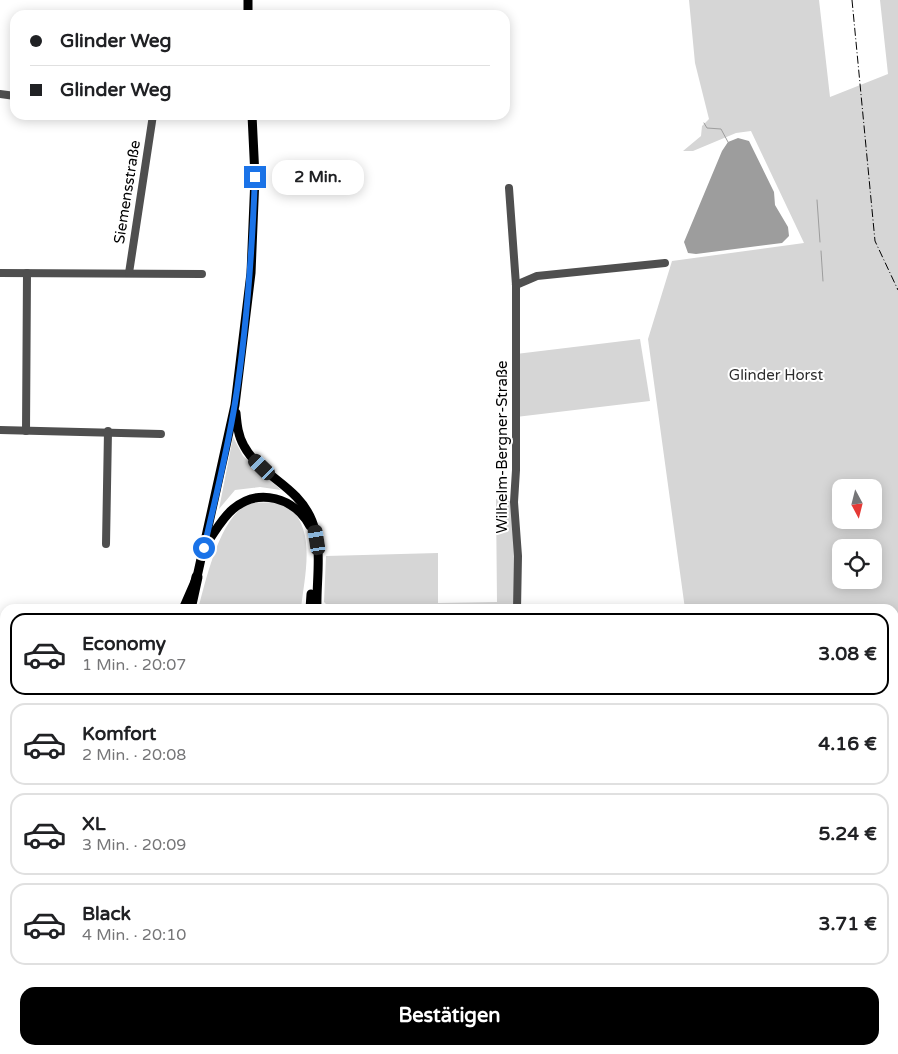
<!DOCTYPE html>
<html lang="de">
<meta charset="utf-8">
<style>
body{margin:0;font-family:"Varela Round",sans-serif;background:#f2f2f2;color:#202124;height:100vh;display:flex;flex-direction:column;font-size:19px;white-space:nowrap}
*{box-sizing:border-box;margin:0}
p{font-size:16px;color:#757577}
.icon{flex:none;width:28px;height:28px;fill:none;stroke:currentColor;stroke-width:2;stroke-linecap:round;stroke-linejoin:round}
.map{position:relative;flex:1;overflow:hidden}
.sheet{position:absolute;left:0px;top:604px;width:899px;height:451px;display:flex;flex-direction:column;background:#fff;border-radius:15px 15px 0 0;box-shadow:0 2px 12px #0003}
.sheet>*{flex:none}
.guide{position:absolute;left:10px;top:10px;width:500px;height:110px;border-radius:15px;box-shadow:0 2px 12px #0003;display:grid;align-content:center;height:110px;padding:0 20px;background:#fff}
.needle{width:32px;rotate:173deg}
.buttons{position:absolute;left:832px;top:479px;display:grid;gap:10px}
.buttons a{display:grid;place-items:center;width:50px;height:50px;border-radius:10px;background:#fff;box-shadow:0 2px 12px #0003;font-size:25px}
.end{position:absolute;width:22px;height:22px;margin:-11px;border:6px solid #1a73e8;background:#fff;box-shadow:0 0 0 2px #fff}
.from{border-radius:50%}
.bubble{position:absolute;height:35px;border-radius:15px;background:#fff;box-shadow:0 2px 12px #0003;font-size:16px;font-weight:700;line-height:35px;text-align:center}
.car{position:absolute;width:15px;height:30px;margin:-15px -8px;border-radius:6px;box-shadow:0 0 4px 1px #0007;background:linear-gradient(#222 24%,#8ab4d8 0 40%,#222 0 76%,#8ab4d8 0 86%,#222 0)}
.guide b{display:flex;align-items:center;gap:18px;height:48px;font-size:19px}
.guide b+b{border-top:1px solid #e0e0e0}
.guide i{width:12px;height:12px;background:#202124}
ul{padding:9px 0 0;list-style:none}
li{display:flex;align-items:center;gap:15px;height:82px;margin:0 10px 8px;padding:0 10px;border:2px solid #e0e0e0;border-radius:15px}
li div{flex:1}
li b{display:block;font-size:19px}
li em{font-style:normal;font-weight:700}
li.selected{border-color:#000}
li>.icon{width:45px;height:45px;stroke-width:1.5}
.button{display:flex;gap:10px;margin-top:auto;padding:10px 20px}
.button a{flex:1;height:58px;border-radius:15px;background:#000;color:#fff;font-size:20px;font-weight:700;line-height:58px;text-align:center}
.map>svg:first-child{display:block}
.green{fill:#d6d6d6;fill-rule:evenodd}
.water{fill:#9d9d9d}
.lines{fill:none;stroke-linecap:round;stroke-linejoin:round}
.stream{stroke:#9d9d9d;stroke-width:1}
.minor{stroke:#4f4f4f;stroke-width:8}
.major{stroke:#000;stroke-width:9}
.highway{stroke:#000;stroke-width:11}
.rail{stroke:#000;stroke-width:1;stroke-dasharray:8 2.5 1 2.5;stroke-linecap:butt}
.route{stroke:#1a73e8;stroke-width:6}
.labels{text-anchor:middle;stroke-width:4;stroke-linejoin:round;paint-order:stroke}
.street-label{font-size:15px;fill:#000;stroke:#fff}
.park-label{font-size:15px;fill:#2d2d2d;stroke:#fff}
</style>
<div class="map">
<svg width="898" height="1054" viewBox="0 0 898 1054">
<rect width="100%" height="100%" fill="#fff"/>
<g class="green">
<path d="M689 0H819L830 97 888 74 880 0H898V733L894 732V609H685L648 339 672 261 804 243 751 131 736 133 693 151H683L701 136 702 126 709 119 695 63ZM841 488H874V520H841ZM841 548H874V580H841Z"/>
<path d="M640 339 650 401 516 417V354Z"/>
<path d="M233 437 243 456 281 490 260 487 235 490 219 509Z"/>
<path d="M496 499 514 502 516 609H331L324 602 326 556 438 553V603L497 602Z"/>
<path d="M271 502C276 503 285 504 289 507 317 531 304 578 301 609H198C206 581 220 513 251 503 257 502 265 503 271 502Z"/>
<path d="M0 643H5V750L0 751 3 694 0 685Z"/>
<path d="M898 955V1045L894 1047V956Z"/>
<path d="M5 974V1050H68L67 1054H0V975Z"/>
<path d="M604 1050H884L871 1054H603Z"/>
</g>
<path class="water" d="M738 138 749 141 774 192 775 205 788 227 789 236 782 243 696 254 688 253 684 242 722 151 728 142Z"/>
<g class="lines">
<g class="stream">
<path d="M704 123 707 128 721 129 728 142"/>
<path d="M817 200 820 242"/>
<path d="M821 251 823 281"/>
<path d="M894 984H898"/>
<path d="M541 1054 548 1050"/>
</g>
<g class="minor">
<path d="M0 94 15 96"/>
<path d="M509 188 516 285V470L514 502 518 556 517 609"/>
<path d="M0 273 202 274"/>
<path d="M129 273 153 115"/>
<path d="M516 285 537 276 665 263"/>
<path d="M0 430 161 434"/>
<path d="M26 431 27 273"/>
<path d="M106 544 108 431"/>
<path d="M894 850 898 851"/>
<path d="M0 859 5 913"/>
<path d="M894 910H898"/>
<path d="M0 971 5 967"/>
<path d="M894 1041 898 1040"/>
<path d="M370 1050 374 1053"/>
<path d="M186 1054 188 1050"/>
<path d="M244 1054 246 1050"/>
<path d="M339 1054 349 1050"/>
<path d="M854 1054 866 1050"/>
</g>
<g class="major">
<path d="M248 0V15"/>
<path d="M236 413C237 424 238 436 244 446 261 477 298 485 312 521 323 548 316 581 317 609"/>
<path d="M207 543C215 532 222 518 233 509 259 487 295 498 310 526"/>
<path d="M183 609 197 577 235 405 251 273 255 177 252 115"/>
<path d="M310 609 311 594"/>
<path d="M0 635H5"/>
<path d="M894 724H898"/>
</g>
<g class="highway">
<path d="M190 609 197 577"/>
<path d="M78 1054 79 1050"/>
</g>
<path class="rail" d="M852 0 875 241 898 290"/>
</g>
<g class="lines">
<path class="route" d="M204 548C215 500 227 452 235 403 247 328 252 253 255 177"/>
</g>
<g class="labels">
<g class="street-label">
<text transform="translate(127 192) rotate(-81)" y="5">Siemensstraße</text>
<text transform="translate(502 447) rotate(-90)" y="5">Wilhelm-Bergner-Straße</text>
</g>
<g class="park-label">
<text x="776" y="380">Glinder Horst</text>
</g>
</g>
</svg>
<div class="buttons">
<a><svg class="needle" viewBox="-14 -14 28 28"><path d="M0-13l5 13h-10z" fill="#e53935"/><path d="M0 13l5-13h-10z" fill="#757577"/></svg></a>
<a><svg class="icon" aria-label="locate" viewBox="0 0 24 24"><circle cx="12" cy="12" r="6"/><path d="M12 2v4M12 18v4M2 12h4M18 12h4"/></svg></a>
</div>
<i class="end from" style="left:204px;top:548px"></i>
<i class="end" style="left:255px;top:177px"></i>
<div class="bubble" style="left:272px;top:160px;width:92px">2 Min.</div>
<i class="car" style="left:262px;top:467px;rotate:314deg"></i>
<i class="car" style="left:317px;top:540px;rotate:351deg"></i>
<div class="guide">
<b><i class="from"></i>Glinder Weg</b>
<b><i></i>Glinder Weg</b>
</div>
<section class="sheet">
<ul>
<li class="selected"><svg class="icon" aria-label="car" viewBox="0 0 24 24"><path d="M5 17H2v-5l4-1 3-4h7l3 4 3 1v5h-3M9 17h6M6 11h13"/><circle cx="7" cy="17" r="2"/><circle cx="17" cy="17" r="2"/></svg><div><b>Economy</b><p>1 Min. · 20:07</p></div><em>3.08 €</em></li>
<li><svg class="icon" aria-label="car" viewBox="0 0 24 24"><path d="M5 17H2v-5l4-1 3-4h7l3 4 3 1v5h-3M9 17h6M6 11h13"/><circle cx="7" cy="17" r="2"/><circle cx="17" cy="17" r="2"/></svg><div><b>Komfort</b><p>2 Min. · 20:08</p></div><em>4.16 €</em></li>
<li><svg class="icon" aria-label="car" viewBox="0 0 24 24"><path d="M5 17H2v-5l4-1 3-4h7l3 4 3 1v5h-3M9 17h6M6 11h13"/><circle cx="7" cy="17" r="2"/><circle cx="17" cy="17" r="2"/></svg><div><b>XL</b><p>3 Min. · 20:09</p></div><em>5.24 €</em></li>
<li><svg class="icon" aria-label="car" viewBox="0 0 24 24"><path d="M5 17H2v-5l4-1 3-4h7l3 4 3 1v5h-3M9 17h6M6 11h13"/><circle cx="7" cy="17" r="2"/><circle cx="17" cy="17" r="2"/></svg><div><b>Black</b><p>4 Min. · 20:10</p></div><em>3.71 €</em></li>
</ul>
<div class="button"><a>Bestätigen</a></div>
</section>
</div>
